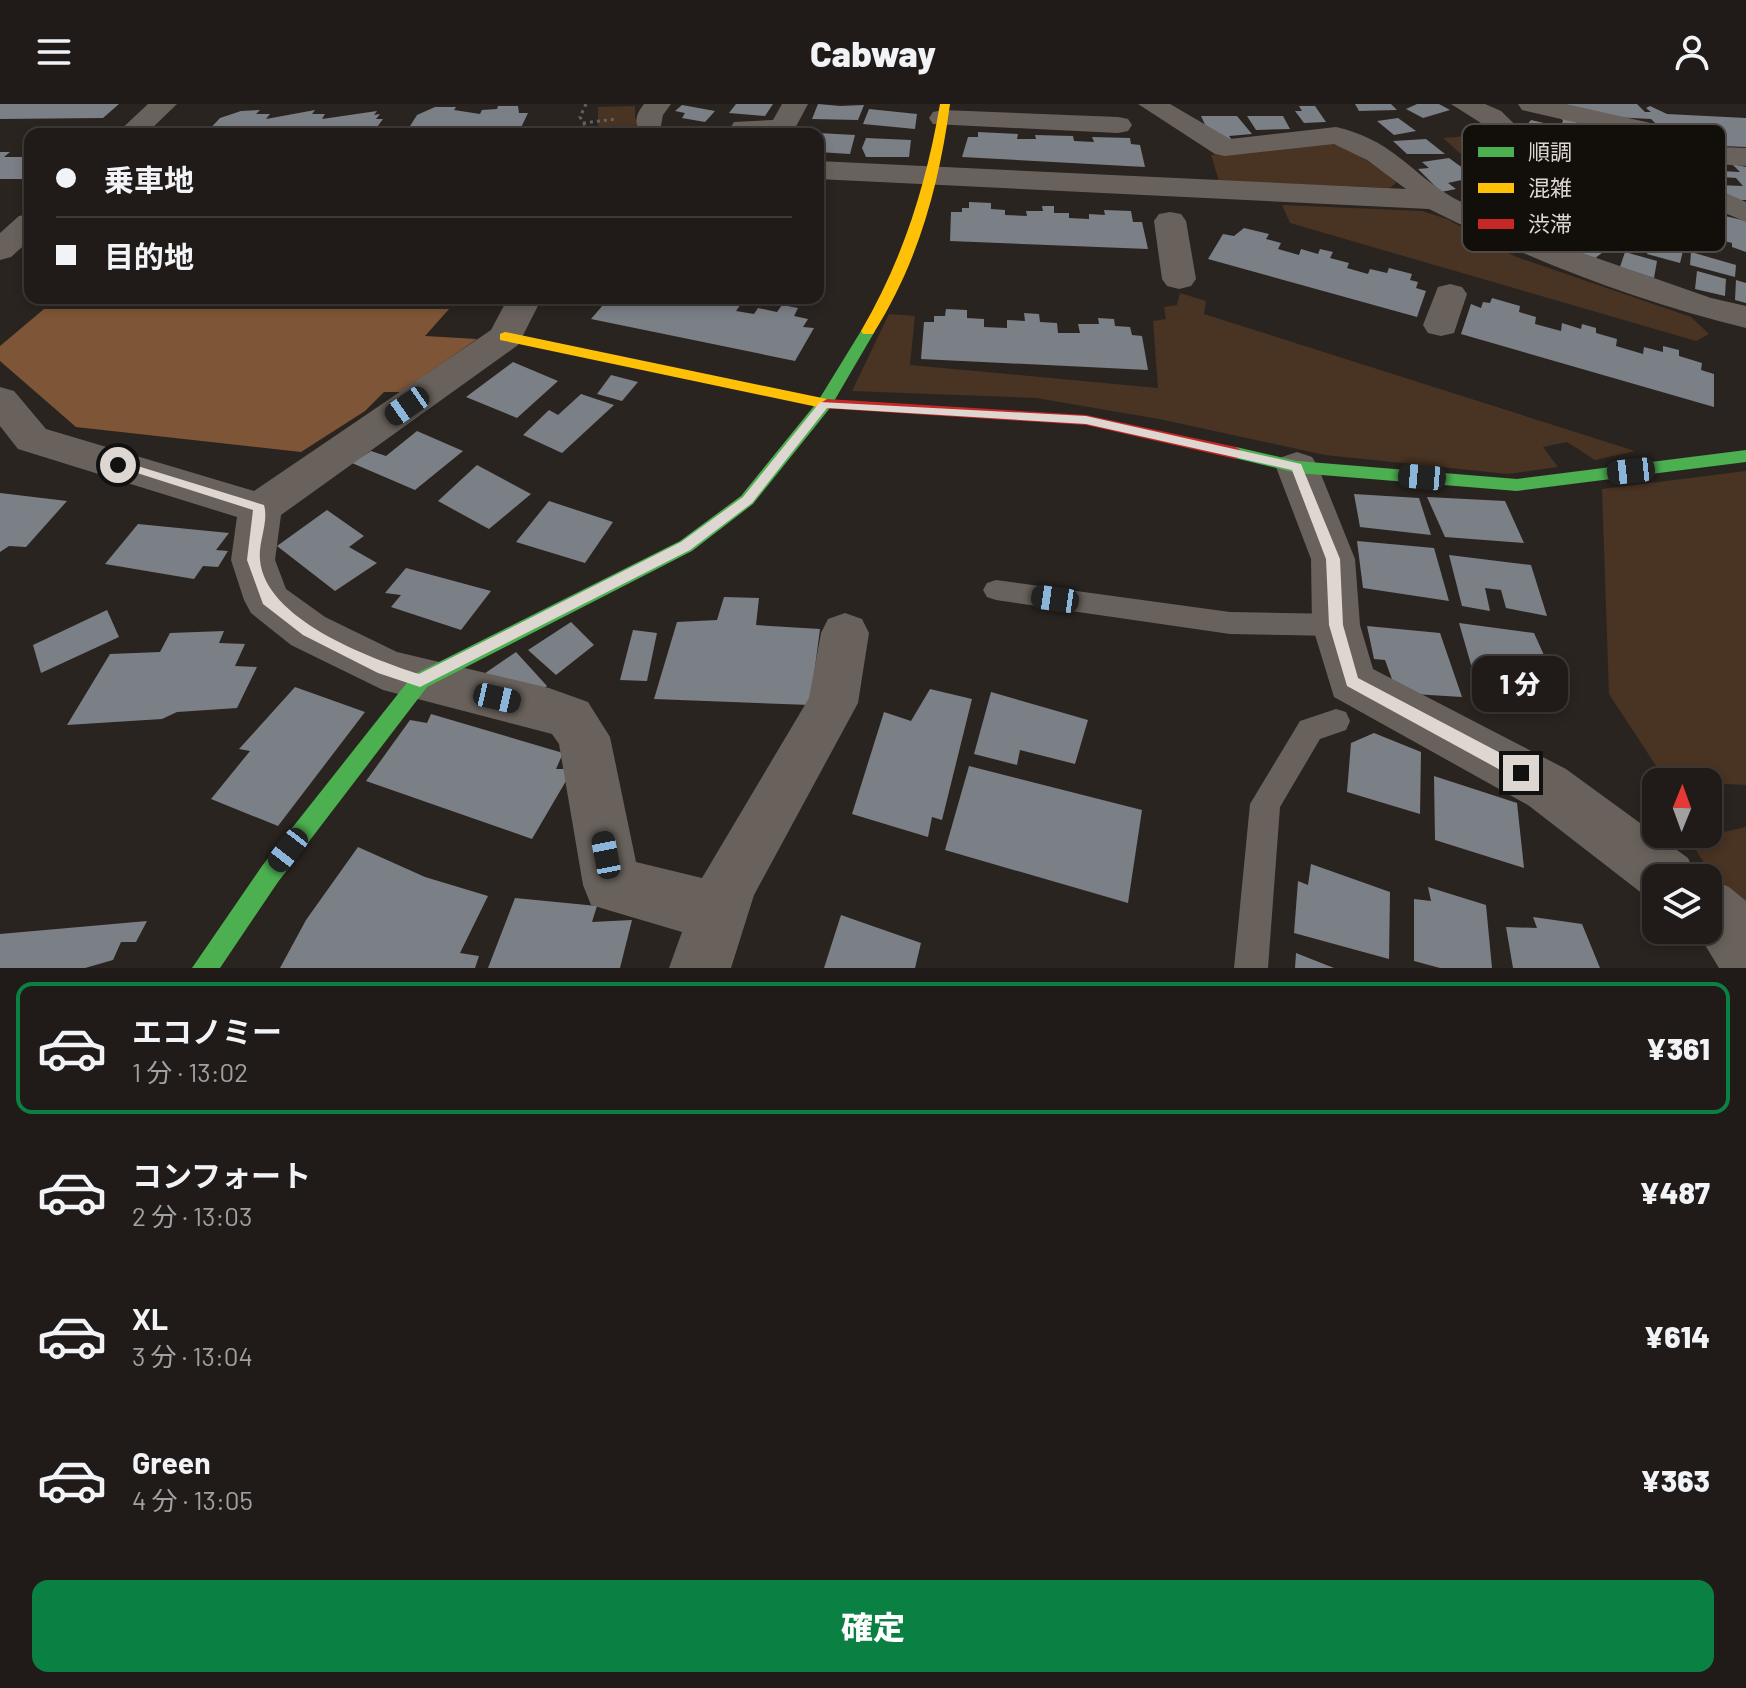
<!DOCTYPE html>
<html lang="ja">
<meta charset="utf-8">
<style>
body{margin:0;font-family:Barlow,"Noto Sans JP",sans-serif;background:#282421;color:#f1f3f6;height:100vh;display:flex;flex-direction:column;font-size:30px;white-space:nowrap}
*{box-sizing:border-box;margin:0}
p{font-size:26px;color:#a2a1a2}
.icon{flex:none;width:44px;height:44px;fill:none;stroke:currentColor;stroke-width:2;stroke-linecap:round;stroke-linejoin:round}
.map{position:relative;height:864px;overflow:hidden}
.sheet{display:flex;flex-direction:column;background:#201b18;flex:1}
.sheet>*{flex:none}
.guide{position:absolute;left:24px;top:24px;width:800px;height:176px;border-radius:16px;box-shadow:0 4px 12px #0003,0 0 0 2px #3d3937;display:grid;align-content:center;height:176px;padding:0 32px;background:#201b18}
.needle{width:52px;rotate:1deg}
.controls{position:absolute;left:1642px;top:664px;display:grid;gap:16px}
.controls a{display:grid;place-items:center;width:80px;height:80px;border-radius:16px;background:#201b18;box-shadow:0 4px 12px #0003,0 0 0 2px #3d3937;font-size:40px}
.end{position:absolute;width:36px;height:36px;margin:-18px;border:10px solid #ddd6d1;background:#111;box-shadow:0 0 0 4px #111}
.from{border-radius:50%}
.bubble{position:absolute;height:56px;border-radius:16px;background:#201b18;box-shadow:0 4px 12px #0003,0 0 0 2px #3d3937;font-size:26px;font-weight:800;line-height:56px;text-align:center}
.car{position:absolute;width:24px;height:48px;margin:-24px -12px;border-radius:10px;box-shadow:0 0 6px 2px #0007;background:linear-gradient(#222 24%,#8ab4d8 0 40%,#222 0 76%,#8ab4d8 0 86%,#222 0)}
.guide b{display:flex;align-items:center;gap:28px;height:76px;font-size:30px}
.guide b+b{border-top:2px solid #3d3937}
.guide i{width:20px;height:20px;background:#f1f3f6}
ul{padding:14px 0 0;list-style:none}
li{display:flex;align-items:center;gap:24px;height:132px;margin:0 16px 12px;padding:0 16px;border:4px solid transparent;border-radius:16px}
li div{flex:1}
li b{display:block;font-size:30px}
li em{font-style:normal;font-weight:800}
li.active{border-color:#0b8043}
li>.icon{width:72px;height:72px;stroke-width:1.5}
.primary-button{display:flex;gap:16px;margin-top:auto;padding:16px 32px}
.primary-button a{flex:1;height:92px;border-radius:16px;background:#0b8043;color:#fff;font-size:32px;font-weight:800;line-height:92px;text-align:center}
header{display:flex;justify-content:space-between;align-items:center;height:104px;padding:0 32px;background:#201b18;font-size:36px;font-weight:800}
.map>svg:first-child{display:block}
.green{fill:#493322}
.water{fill:#7e5536}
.building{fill:#7b7f86}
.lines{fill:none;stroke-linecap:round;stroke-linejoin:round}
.path{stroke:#66605c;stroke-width:3;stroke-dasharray:3 4;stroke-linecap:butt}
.lane{fill:#69625c;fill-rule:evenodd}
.street{fill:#69625c;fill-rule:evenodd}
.fast{fill:#4caf50;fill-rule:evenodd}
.slow{fill:#ffc107;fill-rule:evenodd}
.jam{fill:#c62828;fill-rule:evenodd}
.route{fill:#ddd6d1}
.key{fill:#120e0a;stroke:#4f4a46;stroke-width:2}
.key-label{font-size:22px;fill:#ddd6d1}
</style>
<header><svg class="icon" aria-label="menu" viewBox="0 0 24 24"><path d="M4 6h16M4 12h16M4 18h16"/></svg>Cabway<svg class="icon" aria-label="person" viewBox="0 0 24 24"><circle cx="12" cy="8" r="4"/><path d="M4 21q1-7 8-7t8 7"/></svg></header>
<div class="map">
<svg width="1746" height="864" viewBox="0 0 1746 864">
<rect width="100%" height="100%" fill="#2a2420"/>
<g class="green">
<path d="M635 2V15L647 25 693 30H608L598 21V3Z"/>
<path d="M1491 30 1535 74V88C1495 87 1472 59 1443 34Z"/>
<path d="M1326 38 1346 43 1398 77 1390 84 1219 77 1211 51Z"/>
<path d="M1282 101 1422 107 1447 115 1514 152 1691 213 1709 230 1696 237 1290 119Z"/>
<path d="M1180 189 1206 197 1204 210 1635 347 1595 356 1567 338 1543 343 1558 363 1508 370 1325 351 1159 315 1036 294 852 287 889 210 915 212 910 261 1158 284 1153 217 1166 215 1164 203 1177 201Z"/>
<path d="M1746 367V681L1666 677 1609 590 1602 385Z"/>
<path d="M1746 723V822L1689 736Z"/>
</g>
<path class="water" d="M44 205H449L425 232 477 235 401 288H384L365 307 301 348 76 323 0 257V242Z"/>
<g class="building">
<path d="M0 0H119L103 14 0 15Z"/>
<path d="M736 0H773L765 12 729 9Z"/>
<path d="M818 0 840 2 864 1 858 16 812 15Z"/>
<path d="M1355 0H1391L1397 6 1359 7Z"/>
<path d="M1439 0 1450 6 1423 14 1406 5 1417 0Z"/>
<path d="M1562 0H1637L1645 8H1651L1646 4 1650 2 1667 10 1746 14V43L1677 40 1651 15 1613 13Z"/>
<path d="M682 1 715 7 705 18 682 14 685 9 675 7Z"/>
<path d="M498 2H518L519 9H528L518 30H405L417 11 435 3H456L454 6 480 10 482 6 497 5Z"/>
<path d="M1299 2H1315L1326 18 1304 19 1295 7H1302Z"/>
<path d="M869 5 917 10 915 25 863 20Z"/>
<path d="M260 6 256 10H270L266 15 315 6 312 10H325L322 15 377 7 374 11 380 10 376 15H383L372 30H205L220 14 241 7Z"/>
<path d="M1201 12H1237L1252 30 1229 32 1232 36 1208 27Z"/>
<path d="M1247 12H1283L1290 25 1256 26Z"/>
<path d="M1557 12 1577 16 1576 25 1618 34V25L1640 31 1641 39 1651 41V65L1543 43 1532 33 1526 22 1531 16 1561 23 1563 16Z"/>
<path d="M1398 14 1416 27 1394 31 1377 17Z"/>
<path d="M978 28 1018 30 1017 35H1036L1035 31 1073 32 1074 37 1094 38 1092 33 1130 34 1131 40 1140 41 1145 63 962 53 968 33H978Z"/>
<path d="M818 29 855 31 850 50 818 48Z"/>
<path d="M866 34 911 36 909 53H866L862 44Z"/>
<path d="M1426 35 1445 50H1407L1393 37Z"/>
<path d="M30 47V75H0V48H10L4 53H22Z"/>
<path d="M1449 54 1475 73 1448 79 1456 85 1441 88 1418 65 1429 64 1422 58Z"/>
<path d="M1732 60 1746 63V96H1730L1717 81 1743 82 1736 74 1708 72 1701 66 1740 68Z"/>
<path d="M1613 73 1628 77 1630 90 1671 100V96L1687 100 1690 93 1700 96 1701 102 1717 106V110L1746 117V148L1732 143V139L1629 112 1630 117 1584 106 1591 91 1584 88 1588 80 1611 85Z"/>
<path d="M969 98 991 99V105L1005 106V111L1027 112 1026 107H1043L1042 102H1054V109H1069V114L1089 115V110L1105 111 1104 106 1131 107 1133 118H1142L1148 145 950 137 951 108H962V104H969Z"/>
<path d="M1582 121 1619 136 1594 155 1556 138Z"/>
<path d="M1244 124 1269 130 1266 135 1281 139 1278 145 1299 151 1301 145 1318 150 1320 145 1333 148 1330 154 1349 159 1347 164 1368 170 1370 165 1387 169 1389 164 1412 170 1410 176 1418 178 1416 184 1426 187 1417 213 1208 155 1223 130 1234 132Z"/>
<path d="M1651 139 1683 147 1680 159 1647 150Z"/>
<path d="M1625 148 1657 157 1654 174 1620 163Z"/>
<path d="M1691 148 1736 161 1735 173 1690 161Z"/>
<path d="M1697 167 1726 175 1725 192 1695 185Z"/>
<path d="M1736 176 1746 179V199L1735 196Z"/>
<path d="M609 194H672L692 198 695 194H730L727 198 741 200 736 207 754 210 758 204 777 208 782 201 798 204 794 212 808 215 803 223 814 224 795 257 591 215Z"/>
<path d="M1492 194 1520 202 1519 208 1536 213 1535 220 1561 227 1562 219 1581 225 1582 220 1596 224V229L1617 235 1616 242 1643 250 1644 243 1663 248V242L1679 246V252L1702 259 1701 266 1714 270V303L1461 230 1471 200 1481 204 1483 198 1490 199Z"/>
<path d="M946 205 967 206V214L984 215V223L1007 224V216L1025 217 1024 209 1039 210 1040 218 1057 219 1058 229H1080L1078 220H1099L1098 214 1114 215 1115 222 1130 223 1132 231 1142 232 1148 266 921 255 924 218H934V212H945Z"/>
<path d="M513 258 558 277 517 314 466 293Z"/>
<path d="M611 271 638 278 622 297 597 290Z"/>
<path d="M581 290 614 301 562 349 523 331 549 306 558 311Z"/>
<path d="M417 327 463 347 415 386 352 359 371 347 386 352Z"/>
<path d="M477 361 531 390 489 425 438 397Z"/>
<path d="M0 389 67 397 26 443 9 442 0 448Z"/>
<path d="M1354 390 1419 394 1431 431 1360 423Z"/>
<path d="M1427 393 1505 397 1524 439 1445 433Z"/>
<path d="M549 397 613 418 585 459 516 438Z"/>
<path d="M327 406 364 432 349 443 377 459 335 487 277 442Z"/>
<path d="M138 420 229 429 216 446 228 447 218 463 203 462 194 475 105 460Z"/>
<path d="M1357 437 1434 444 1449 497 1363 484Z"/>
<path d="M1449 451 1531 461 1547 512 1506 504 1501 486 1485 484 1490 507 1462 502Z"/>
<path d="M406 464 491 487 461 526 391 503 401 491 385 489Z"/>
<path d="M724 493 759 494 756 521 820 525 810 601 654 595 677 518 717 516Z"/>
<path d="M107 506 119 533 41 569 33 541Z"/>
<path d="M571 518 594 541 556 571 528 546Z"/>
<path d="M1459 519 1534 529 1548 560 1530 558 1538 573 1472 564Z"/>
<path d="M1367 522 1440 529 1462 593 1397 589 1385 556 1374 555Z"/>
<path d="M633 526 657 529 647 577 620 576Z"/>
<path d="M224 527 219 539 245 540 235 562 257 563 237 604 177 608 162 615 67 621 110 550 160 548 170 529Z"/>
<path d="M516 548 547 582 535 591 481 572Z"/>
<path d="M295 583 365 608 278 722 211 695 250 647 239 645Z"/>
<path d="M930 585 972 595 942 716 932 713 928 733 852 710 884 608 911 617Z"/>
<path d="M991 588 1088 616 1075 660 1020 646 1017 661 974 650Z"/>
<path d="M431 610 563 649 556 665H573L532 735 366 677 410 616 427 619Z"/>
<path d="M1374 629 1421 648 1420 710 1347 688 1351 639Z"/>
<path d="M969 662 1142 706 1128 799 945 746Z"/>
<path d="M1434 672 1517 699 1524 764 1435 736Z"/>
<path d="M358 743 425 773 488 792 460 849 479 852 475 864H280L306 816Z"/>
<path d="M1311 760 1390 788 1389 855 1294 829 1298 777 1308 781Z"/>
<path d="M1428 783 1486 801 1492 864H1440L1414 857V795L1431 797Z"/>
<path d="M515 794 597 802 592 818 632 816 620 864H488Z"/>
<path d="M841 811 921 839 915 864H824Z"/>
<path d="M1533 813 1582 820 1600 864H1513L1506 823 1537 824Z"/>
<path d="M147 817 136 838H121L113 856 85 864H0V830Z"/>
<path d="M1296 849 1334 864H1295Z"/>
</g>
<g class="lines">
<g class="path">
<path d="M586 0 580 13 590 30"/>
<path d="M583 19 617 15"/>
<path d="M682 24 708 27"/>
</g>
<g class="lane">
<path d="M996 476 1230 508 1336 510 1345 514 1349 521 1345 528 1336 532 1230 530 996 496 987 493 983 486 987 479Z"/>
<path d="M1336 605 1346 608 1350 617 1346 626 1320 635 1280 703 1268 864H1234L1250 700 1300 617Z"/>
</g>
<g class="street">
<path d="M148 0H177L146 30H116Z"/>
<path d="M644 0H671L663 11 660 27H640C633 17 637 9 644 0Z"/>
<path d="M782 0H808L792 30H735L730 24 734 18 773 16Z"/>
<path d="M1138 0H1170L1230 35 1336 23C1391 36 1405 63 1447 90 1464 101 1485 108 1503 117L1540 99 1544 81 1481 19 1451 0H1485L1501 7 1537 42 1649 65H1654L1658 55 1635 32 1522 6 1518 0H1566L1655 20 1676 41 1746 44V62L1686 58 1682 69 1746 98V118L1662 82 1649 83 1560 64 1574 79 1570 103 1549 121 1528 130 1711 194 1746 202V224C1636 197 1530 156 1429 105L818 75V57L1406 85 1367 56 1334 40 1225 52 1215 50Z"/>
<path d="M943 6 1118 13 1128 15 1132 21 1128 27 1118 29 933 20 929 14 933 8Z"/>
<path d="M1170 108 1181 110 1186 117 1196 175 1191 182 1179 185 1167 182 1162 175 1154 117 1159 110Z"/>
<path d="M30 110V136L11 153 0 156V129L19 112Z"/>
<path d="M1450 180 1462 183 1467 190 1454 229 1441 232 1428 229 1423 221 1438 183Z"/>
<path d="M508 194H542L518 241 281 411 275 456 286 485 325 513 397 548 549 584 588 598 610 633 636 758 702 774 809 594 821 529 828 515 845 509 862 515 869 529 858 599 754 791 731 864H669L682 828 591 801 583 781 559 640 552 630 383 586 291 541 251 509 244 496 231 456 237 413 18 345 0 322V283L14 287 46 325 254 387 491 226Z"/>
<path d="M1297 348 1312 353 1318 363 1355 455 1360 521 1373 565 1566 665 1688 754 1697 774H1656V798L1648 794 1528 701 1334 593 1312 521 1311 455 1276 363 1282 353Z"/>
<path d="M1708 774 1729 783 1746 797V864H1719L1702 836 1689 826H1708Z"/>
</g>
<g class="fast">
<path d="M868 223 875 227 830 304 753 400 692 447 427 583 278 778 220 864H192L262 762 413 571 680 437 741 392 818 297 861 227Z"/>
<path d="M1236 343 1297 357 1517 375 1746 346V358L1517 387 1297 369 1230 353 1228 349Z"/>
</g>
<g class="slow">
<path d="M940 0H950C939 82 918 159 873 230H863L861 227C903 155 926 82 940 0Z"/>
<path d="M505 228 827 295 835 300 827 305 500 236V230Z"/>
</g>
<path class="jam" d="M827 295 1086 311 1236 343 1244 349 1236 355 1086 321 821 304 819 300Z"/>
</g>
<path class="route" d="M820 298 1086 312 1301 360 1340 455 1343 521 1358 574 1527 663V674H1515L1347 582 1329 521 1326 455 1292 366 1086 320 827 304 752 399 690 446 420 583 378 569 303 531 263 500 247 456 253 406 112 361 118 356 264 401C269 418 258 438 260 456 265 515 369 554 419 570L681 438 743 393Z"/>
<rect x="1462" y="20" width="264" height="128" rx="12" class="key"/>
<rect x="1478" y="43" width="36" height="10" fill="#4caf50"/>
<rect x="1478" y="79" width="36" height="10" fill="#ffc107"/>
<rect x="1478" y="115" width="36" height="10" fill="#c62828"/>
<g class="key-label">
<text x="1528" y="56">順調</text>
<text x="1528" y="92">混雑</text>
<text x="1528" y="128">渋滞</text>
</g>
</svg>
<div class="controls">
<a><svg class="needle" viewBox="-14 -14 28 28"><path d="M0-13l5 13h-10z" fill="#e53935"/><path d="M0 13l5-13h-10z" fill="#a2a1a2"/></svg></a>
<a><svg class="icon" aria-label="layers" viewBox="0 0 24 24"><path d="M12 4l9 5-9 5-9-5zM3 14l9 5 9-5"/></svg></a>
</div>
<i class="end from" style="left:118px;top:361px"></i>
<i class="end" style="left:1521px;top:669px"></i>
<div class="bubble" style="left:1472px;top:552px;width:96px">1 分</div>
<i class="car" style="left:407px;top:302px;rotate:235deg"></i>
<i class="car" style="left:1631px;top:367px;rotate:264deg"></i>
<i class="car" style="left:1422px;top:373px;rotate:275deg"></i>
<i class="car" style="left:1055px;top:495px;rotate:278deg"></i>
<i class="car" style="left:497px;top:594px;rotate:103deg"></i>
<i class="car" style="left:288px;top:746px;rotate:218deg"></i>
<i class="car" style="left:606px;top:751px;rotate:349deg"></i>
<div class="guide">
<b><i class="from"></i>乗車地</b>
<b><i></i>目的地</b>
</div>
</div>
<section class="sheet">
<ul>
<li class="active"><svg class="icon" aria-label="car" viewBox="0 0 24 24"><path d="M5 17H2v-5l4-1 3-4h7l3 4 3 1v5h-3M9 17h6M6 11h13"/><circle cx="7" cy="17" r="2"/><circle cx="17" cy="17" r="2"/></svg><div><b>エコノミー</b><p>1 分 · 13:02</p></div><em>¥361</em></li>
<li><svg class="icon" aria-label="car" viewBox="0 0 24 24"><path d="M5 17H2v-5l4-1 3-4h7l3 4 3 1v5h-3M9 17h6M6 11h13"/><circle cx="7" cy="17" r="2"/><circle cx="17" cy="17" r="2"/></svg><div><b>コンフォート</b><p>2 分 · 13:03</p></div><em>¥487</em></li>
<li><svg class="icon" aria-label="car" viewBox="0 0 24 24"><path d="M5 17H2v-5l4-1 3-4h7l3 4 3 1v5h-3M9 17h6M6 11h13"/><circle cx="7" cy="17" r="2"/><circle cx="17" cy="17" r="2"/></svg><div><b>XL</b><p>3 分 · 13:04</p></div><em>¥614</em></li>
<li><svg class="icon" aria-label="car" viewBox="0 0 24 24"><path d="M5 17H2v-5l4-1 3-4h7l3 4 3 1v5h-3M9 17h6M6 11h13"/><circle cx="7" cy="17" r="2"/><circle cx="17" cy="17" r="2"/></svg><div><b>Green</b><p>4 分 · 13:05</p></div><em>¥363</em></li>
</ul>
<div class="primary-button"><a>確定</a></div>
</section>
